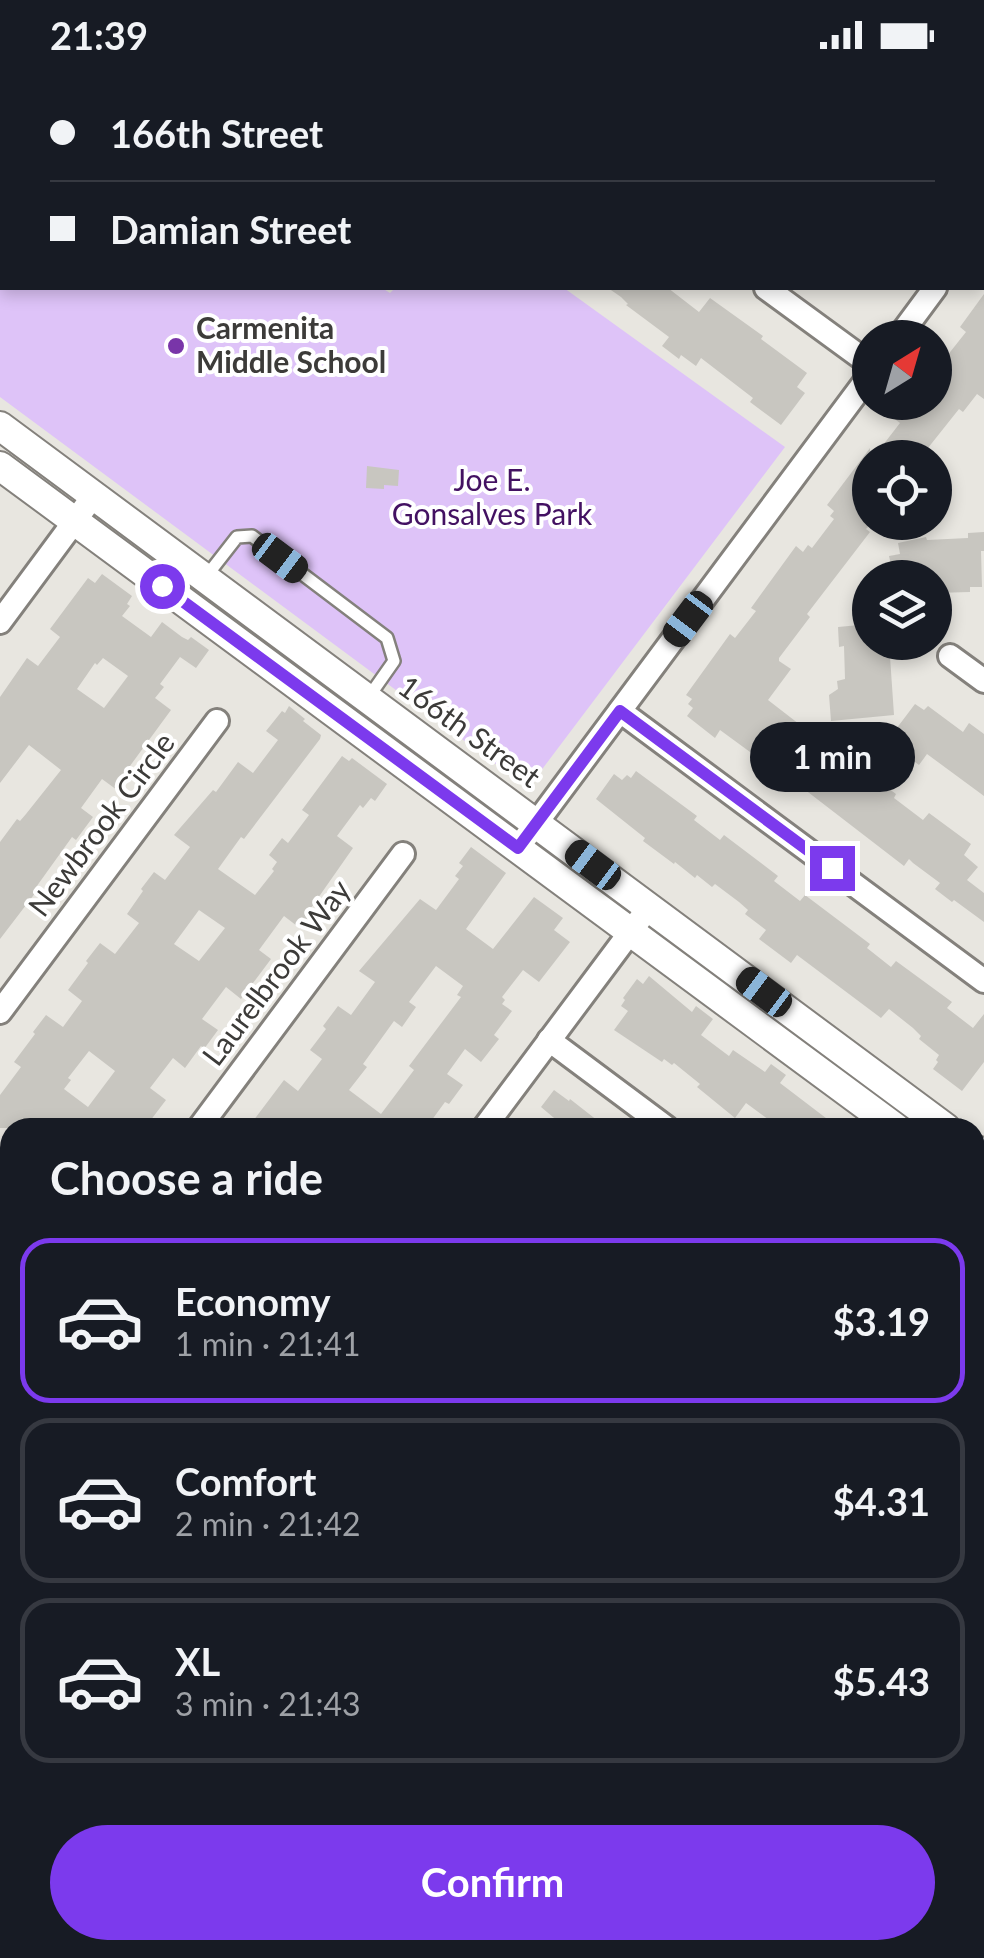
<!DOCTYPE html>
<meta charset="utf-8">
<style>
body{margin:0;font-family:Lato,sans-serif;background:#20242c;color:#f1f3f6;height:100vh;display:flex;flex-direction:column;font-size:38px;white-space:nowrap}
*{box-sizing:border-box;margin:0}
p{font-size:32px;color:#9ea1a6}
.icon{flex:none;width:55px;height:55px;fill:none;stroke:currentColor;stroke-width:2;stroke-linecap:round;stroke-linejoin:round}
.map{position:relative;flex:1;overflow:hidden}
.drawer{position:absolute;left:0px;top:1048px;width:985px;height:842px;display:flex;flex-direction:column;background:#171b24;border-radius:30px 30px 0 0;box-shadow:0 5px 15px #0003}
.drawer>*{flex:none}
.hud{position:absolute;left:0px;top:0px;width:985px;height:220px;box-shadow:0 5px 15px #0003;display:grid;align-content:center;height:220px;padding:0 50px;background:#171b24}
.needle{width:65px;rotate:37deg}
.fabs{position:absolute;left:852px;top:250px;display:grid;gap:20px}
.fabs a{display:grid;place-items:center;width:100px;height:100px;border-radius:50%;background:#171b24;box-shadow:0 5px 15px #0003;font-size:50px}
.end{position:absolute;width:45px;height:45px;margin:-22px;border:12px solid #7c3aed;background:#fff;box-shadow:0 0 0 5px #fff}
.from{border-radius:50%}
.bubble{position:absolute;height:70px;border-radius:35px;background:#171b24;box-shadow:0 5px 15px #0003;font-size:32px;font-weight:700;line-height:70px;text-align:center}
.car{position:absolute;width:30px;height:60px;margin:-30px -15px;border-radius:12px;box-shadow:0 0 8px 2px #0007;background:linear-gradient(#222 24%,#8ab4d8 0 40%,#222 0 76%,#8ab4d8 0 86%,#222 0)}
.hud b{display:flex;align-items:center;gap:35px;height:95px;font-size:38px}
.hud b+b{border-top:2px solid #363941}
.hud i{width:25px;height:25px;background:#f1f3f6}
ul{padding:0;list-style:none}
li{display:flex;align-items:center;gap:30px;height:165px;margin:0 20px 15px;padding:0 30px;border:5px solid #363941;border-radius:30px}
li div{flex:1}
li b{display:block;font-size:38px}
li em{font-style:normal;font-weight:700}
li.current{border-color:#7c3aed}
li>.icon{width:90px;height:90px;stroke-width:1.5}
h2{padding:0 50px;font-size:45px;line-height:120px}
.primary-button{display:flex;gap:20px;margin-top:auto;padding:20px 50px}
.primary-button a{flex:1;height:115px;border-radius:60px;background:#7c3aed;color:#fff;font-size:40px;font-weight:700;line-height:115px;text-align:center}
.status{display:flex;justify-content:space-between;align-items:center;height:70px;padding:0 50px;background:#171b24;direction:ltr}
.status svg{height:28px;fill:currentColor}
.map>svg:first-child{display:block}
.built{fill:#e1dbce}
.green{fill:#dec3f8}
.building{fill:#c8c6c0;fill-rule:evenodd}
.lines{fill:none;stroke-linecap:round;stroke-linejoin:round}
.service-casing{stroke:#84817c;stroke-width:16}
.minor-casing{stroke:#84817c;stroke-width:28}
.tertiary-casing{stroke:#84817c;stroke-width:32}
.secondary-casing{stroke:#84817c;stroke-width:35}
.service{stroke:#fff;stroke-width:11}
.minor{stroke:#fff;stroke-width:22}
.tertiary{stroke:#fff;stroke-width:28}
.secondary{stroke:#fff;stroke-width:30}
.route{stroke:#7c3aed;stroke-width:12}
.poi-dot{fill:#7935a9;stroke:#fff;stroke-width:4}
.labels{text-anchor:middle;stroke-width:8;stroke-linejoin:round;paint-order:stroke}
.poi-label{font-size:30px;font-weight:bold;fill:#3c3b39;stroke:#fff;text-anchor:start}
.park-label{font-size:30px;fill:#431162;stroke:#fff}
.street-label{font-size:30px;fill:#3c3b39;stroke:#fff}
</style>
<div class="status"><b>21:39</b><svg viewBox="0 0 49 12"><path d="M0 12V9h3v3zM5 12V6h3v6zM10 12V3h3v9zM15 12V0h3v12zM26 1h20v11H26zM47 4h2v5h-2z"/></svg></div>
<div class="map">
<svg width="984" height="1888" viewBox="0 0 984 1888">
<rect width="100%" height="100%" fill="#e8e6e0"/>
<g class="built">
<path d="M0 1184 10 1191V1725L0 1738Z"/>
<path d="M984 1459V1888H664L670 1880H975V1471Z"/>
</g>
<path class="green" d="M2 69V218H382L390 223 395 218H564L785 377 540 702 516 709 0 327V72Z"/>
<g class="building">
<path d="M608 218H668L699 242 710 228 763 266 761 269 807 303 797 317 805 323 781 355 750 332 753 328 701 288 696 296 681 285 679 289 662 276 669 267 626 235 628 234 621 227Z"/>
<path d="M984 224V329L977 324 963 342 959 339 920 388H873L900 353 892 347 903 332H935V285L943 291 966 262 960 257Z"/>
<path d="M870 378V455L866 459 870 462 807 544 810 547 779 588V591L791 599 768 630 843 688 851 678 866 690 860 697 896 724 894 728 923 750 929 743 971 774 964 785 978 797 967 810 984 823V852L954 830 952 832 935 819 940 813 913 793 909 789 904 796 804 719 809 713 781 690 778 694 773 690 769 696 720 660 715 668 687 646 693 638 688 634 692 629 686 625 730 564 735 568 756 541 751 538 796 476 803 482 808 475 812 478 834 449 830 446 834 441 827 435Z"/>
<path d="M367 396 399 400 398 416 384 415V419L366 418Z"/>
<path d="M984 462V481H981L982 517H970V522L935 523V508H894L889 486 900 484 898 473 926 467 927 470 968 468V463Z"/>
<path d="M102 504 132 526 127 534 130 536 122 546 151 567 162 552 182 567 188 570 191 567 209 580 196 598 180 587 160 614 164 617 155 628 171 640 127 700 131 702 117 720 102 709 81 738 93 747 76 770 72 767 34 820 36 822 0 869V772L17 749 20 751 26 744 61 700 29 675 0 713V627L27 588 38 596 60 567 50 559 88 508 95 513ZM103 588 128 606 104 638 77 619 95 593 97 595Z"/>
<path d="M870 554V572H889L894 645 831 651 829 625 838 619 837 611 845 609 844 576 839 577 838 557Z"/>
<path d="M915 634 924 640 928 636 963 662 969 653 984 664V726L927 684 919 695 887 671Z"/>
<path d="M289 636 305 649 303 651 321 665 320 669 244 769 241 767 218 799 255 825 274 801 272 799 277 792 269 785 282 768 288 773 309 745 302 740 342 686 349 691 352 688 387 714 375 731 371 728 363 738 360 735 337 766 353 778 311 838 315 840 301 859 284 846 259 880 271 889 241 929 226 917 202 949 218 960 204 979 201 976 185 998 173 988 150 1018 166 1030 150 1051 148 1049 141 1058H0V1025L21 997 14 992 35 964 33 962 46 945 63 957 82 931 68 920 88 893 86 891 100 873 115 884 139 853 127 844 143 821 141 819 154 802 165 810 190 777 174 765 213 720 216 722 238 692 253 703 278 670 266 661 282 641 285 643ZM199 840 225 858 199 891 174 874ZM89 981 115 1001 88 1037 64 1019 71 1010 68 1008Z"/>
<path d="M636 701 697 746 694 750 720 770 724 765 778 806 774 811 800 831 805 825 870 874 867 878 891 897 896 891 952 932 947 938 973 958 984 944V992L962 1021 933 999 938 992 936 990 939 985 919 969 921 966 913 958 889 939 881 948 797 885 791 893 759 869 766 860 745 844 748 840 739 832 715 814 712 817 697 805 695 808 675 792 674 794 643 771 645 768 596 729 614 704 622 710 627 705 631 708Z"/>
<path d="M471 777 506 803 466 859 493 879 534 827 563 848 554 860 570 872 539 912 523 900 502 927 505 930 502 934 512 941 494 965 499 969 481 992 465 979 447 1004 463 1015 449 1034 445 1032 426 1058H262L253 1051 284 1010 298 1021 322 989 310 980 326 959 323 956 338 936 351 945 375 912 359 901 420 829 436 840 459 809 455 806 463 796 459 793ZM436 896 463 916 457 925 461 927 409 996 414 1000 381 1044 349 1020 367 997 363 994 394 951 402 957 416 937 409 932Z"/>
<path d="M649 906 692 942 696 936 713 949 701 965 729 986 733 980 765 1002 771 994 786 1005 780 1013 839 1058H780L746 1033 735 1048 697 1017 700 1014 674 993 672 995 664 989 662 992 614 960 628 941 621 936 625 930 623 928 637 909 643 914Z"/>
<path d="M554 1020 569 1031 570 1029 607 1058H566L541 1037Z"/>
</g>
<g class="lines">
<g class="service-casing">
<g id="service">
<path d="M205 508 237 467 252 466 387 568 394 591 368 628"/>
<path d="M975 1480 984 1486"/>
<path d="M923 1880 934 1888"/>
<path d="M729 1888 735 1880"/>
</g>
</g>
<g class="minor-casing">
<g id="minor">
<path d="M279 0 282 2"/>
<path d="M870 0 874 2"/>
<path d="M413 2 415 0"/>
<path d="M982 82 984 84"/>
<path d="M982 154 984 152"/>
<path d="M766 218 870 294"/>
<path d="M898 268 935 218"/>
<path d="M0 552 94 425"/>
<path d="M950 586 984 611"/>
<path d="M620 641 984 911"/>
<path d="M517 779 870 305"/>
<path d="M0 942 217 651"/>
<path d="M549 970 667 1058"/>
<path d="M199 1058 403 784"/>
<path d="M484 1058 649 837"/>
<path d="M0 1153 10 1160"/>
<path d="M214 1880 224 1888"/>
<path d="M55 1888 59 1880"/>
</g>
</g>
<g class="tertiary-casing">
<g id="tertiary">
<path d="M0 356 946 1058"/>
<path d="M0 396 896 1058"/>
<path d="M975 1079 984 1085"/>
<path d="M975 1115 984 1122"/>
</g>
</g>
<g class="secondary-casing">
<g id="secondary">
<path d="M975 1411 984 1399"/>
<path d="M620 1888 626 1880"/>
</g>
</g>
<use href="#service" class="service"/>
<use href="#minor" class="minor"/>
<use href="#tertiary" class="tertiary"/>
<use href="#secondary" class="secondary"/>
</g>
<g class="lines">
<path class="route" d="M162 516 518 778 620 641 832 798"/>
</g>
<circle class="poi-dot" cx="176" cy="276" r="10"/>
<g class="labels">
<g class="poi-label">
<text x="196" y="269">Carmenita<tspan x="196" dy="34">Middle School</tspan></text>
</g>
<g class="park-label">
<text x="492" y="421">Joe E.<tspan x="492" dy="34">Gonsalves Park</tspan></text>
</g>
<g class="street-label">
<text transform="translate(469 662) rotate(36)" y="10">166th Street</text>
<text transform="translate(102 755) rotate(-53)" y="10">Newbrook Circle</text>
<text transform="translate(277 903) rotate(-53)" y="10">Laurelbrook Way</text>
</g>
</g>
</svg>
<div class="fabs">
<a><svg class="needle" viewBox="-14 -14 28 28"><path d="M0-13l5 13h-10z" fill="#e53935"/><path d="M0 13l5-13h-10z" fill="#9ea1a6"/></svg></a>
<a><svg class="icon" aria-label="locate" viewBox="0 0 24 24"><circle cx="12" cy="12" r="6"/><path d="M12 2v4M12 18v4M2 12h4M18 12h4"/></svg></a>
<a><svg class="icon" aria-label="layers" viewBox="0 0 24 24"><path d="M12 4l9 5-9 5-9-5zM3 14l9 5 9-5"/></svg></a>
</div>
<i class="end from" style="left:162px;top:516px"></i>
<i class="end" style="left:832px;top:798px"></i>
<div class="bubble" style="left:750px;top:652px;width:165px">1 min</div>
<i class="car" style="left:280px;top:488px;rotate:127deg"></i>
<i class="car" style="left:688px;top:549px;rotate:217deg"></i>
<i class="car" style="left:593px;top:795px;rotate:307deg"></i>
<i class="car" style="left:764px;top:922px;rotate:307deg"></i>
<div class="hud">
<b><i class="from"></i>166th Street</b>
<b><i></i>Damian Street</b>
</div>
<section class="drawer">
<h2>Choose a ride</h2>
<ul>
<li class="current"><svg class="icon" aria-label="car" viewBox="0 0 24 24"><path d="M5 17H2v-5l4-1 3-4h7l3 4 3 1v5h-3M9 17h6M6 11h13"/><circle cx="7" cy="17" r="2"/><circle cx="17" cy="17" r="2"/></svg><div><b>Economy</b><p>1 min · 21:41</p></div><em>$3.19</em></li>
<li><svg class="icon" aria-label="car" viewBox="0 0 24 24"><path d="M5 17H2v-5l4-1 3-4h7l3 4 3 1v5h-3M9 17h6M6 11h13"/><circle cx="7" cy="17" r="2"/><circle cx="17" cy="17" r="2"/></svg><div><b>Comfort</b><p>2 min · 21:42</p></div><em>$4.31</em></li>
<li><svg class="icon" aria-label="car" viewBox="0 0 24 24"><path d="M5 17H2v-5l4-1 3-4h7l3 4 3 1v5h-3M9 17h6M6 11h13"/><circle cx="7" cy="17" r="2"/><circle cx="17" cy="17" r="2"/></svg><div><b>XL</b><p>3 min · 21:43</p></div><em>$5.43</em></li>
</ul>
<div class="primary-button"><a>Confirm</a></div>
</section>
</div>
